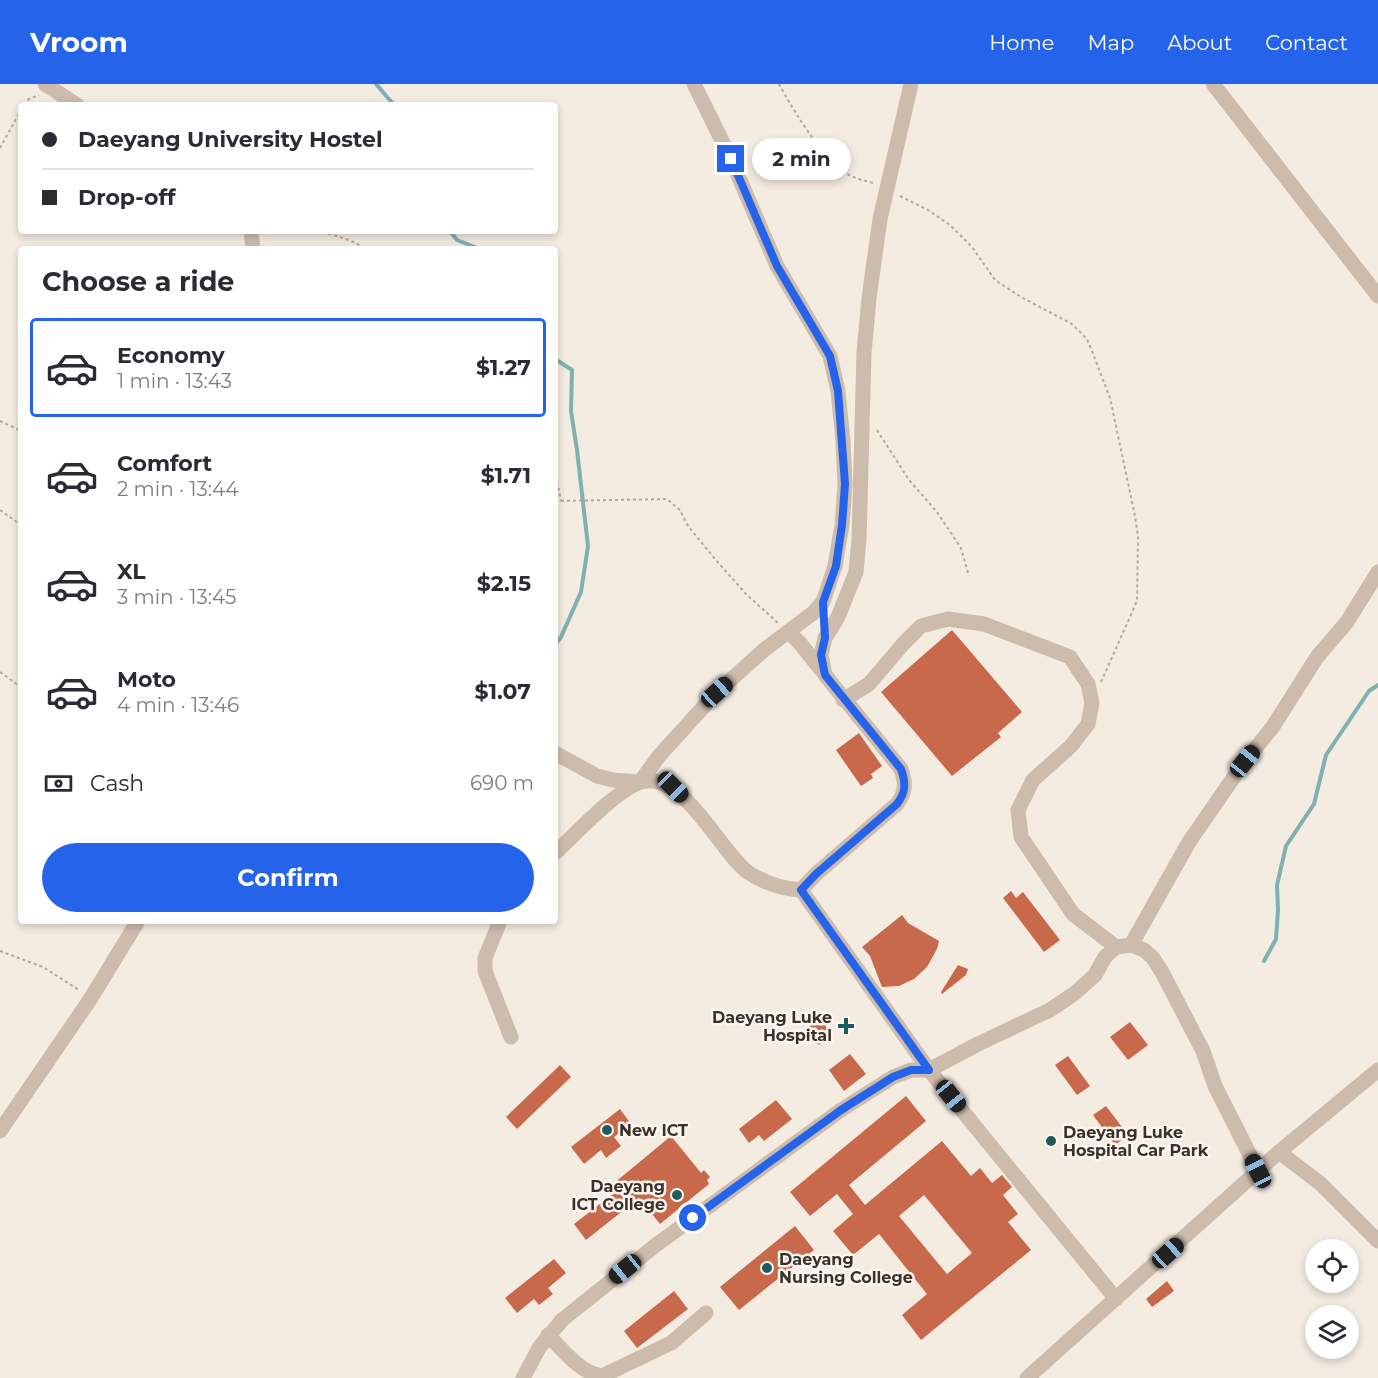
<!DOCTYPE html>
<meta charset="utf-8">
<style>
body{margin:0;font-family:Montserrat,sans-serif;background:#f2f2f3;color:#2b2b33;height:100vh;display:flex;flex-direction:column;font-size:22px;white-space:nowrap}
*{box-sizing:border-box;margin:0}
p{font-size:20px;color:#7c7c81}
.icon{flex:none;width:33px;height:33px;fill:none;stroke:currentColor;stroke-width:2;stroke-linecap:round;stroke-linejoin:round}
.map{position:relative;flex:1;overflow:hidden}
.sheet{position:absolute;left:18px;top:162px;width:540px;height:678px;display:flex;flex-direction:column;background:#fff;border-radius:6px;box-shadow:0 3px 9px #0003}
.sheet>*{flex:none}
.banner{position:absolute;left:18px;top:18px;width:540px;height:132px;border-radius:6px;box-shadow:0 3px 9px #0003;display:grid;align-content:center;height:132px;padding:0 24px;background:#fff}
.buttons{position:absolute;left:1305px;top:1155px;display:grid;gap:12px}
.buttons a{display:grid;place-items:center;width:54px;height:54px;border-radius:50%;background:#fff;box-shadow:0 3px 9px #0003;font-size:30px}
.end{position:absolute;width:27px;height:27px;margin:-14px;border:8px solid #2563eb;background:#fff;box-shadow:0 0 0 3px #fff}
.from{border-radius:50%}
.bubble{position:absolute;height:42px;border-radius:21px;background:#fff;box-shadow:0 3px 9px #0003;font-size:20px;font-weight:700;line-height:42px;text-align:center}
.car{position:absolute;width:18px;height:36px;margin:-18px -9px;border-radius:8px;box-shadow:0 0 4px 2px #0007;background:linear-gradient(#222 24%,#8ab4d8 0 40%,#222 0 76%,#8ab4d8 0 86%,#222 0)}
.banner b{display:flex;align-items:center;gap:21px;height:57px;font-size:22px}
.banner b+b{border-top:2px solid #e1e1e2}
.banner i{width:15px;height:15px;background:#2b2b33}
ul{padding:0;list-style:none}
li{display:flex;align-items:center;gap:18px;height:99px;margin:0 12px 9px;padding:0 12px;border:3px solid transparent;border-radius:6px}
li div{flex:1}
li b{display:block;font-size:22px}
li em{font-style:normal;font-weight:700}
li.selected{border-color:#2563eb}
li>.icon{width:54px;height:54px;stroke-width:1.5}
h2{padding:0 24px;font-size:27px;line-height:72px}
.pay{display:flex;align-items:center;gap:15px;height:66px;padding:0 24px;font-size:22px}
.pay p{margin-inline-start:auto}
.button{display:flex;gap:12px;margin-top:auto;padding:12px 24px}
.button a{flex:1;height:69px;border-radius:36px;background:#2563eb;color:#fff;font-size:24px;font-weight:700;line-height:69px;text-align:center}
header{display:flex;align-items:center;gap:36px;box-sizing:border-box;height:84px;padding:0 30px;background:#2563eb;color:#fff}
header strong{font-size:28px}
nav{display:flex;gap:33px;margin-inline-start:auto;font-size:21px}
.map>svg:first-child{display:block}
.lines{fill:none;stroke-linecap:round;stroke-linejoin:round}
.stream{stroke:#7fb0b2;stroke-width:4}
.building{fill:#c8694b;fill-rule:evenodd}
.path{stroke:#b9a596;stroke-width:2;stroke-dasharray:3 3;stroke-linecap:butt}
.minor{stroke:#cdbbac;stroke-width:15}
.route{stroke:#2563eb;stroke-width:8}
.poi-dot{fill:#1f5a5e;stroke:#fbf5ee;stroke-width:2}
.labels{text-anchor:middle;stroke-width:5;stroke-linejoin:round;paint-order:stroke}
.poi-label{font-size:16px;font-weight:bold;fill:#3b302b;stroke:#fbf5ee;text-anchor:start}
</style>
<header>
<strong>Vroom</strong>
<nav><a>Home</a><a>Map</a><a>About</a><a>Contact</a></nav>
</header>
<div class="map">
<svg width="1378" height="1294" viewBox="0 0 1378 1294">
<rect width="100%" height="100%" fill="#f4ebe1"/>
<g class="lines">
<g class="stream">
<path d="M376 0 394 21"/>
<path d="M450 147 457 156 480 165"/>
<path d="M555 275 572 286 571 327 577 366 588 462 581 508 561 553 555 561"/>
<path d="M1264 877 1276 855 1278 826 1277 801 1286 762 1314 720 1326 671 1369 607 1378 601"/>
</g>
</g>
<g class="building">
<path d="M952 546 1022 628 998 649 1001 653 952 692 881 608Z"/>
<path d="M859 649 882 682 871 690 873 694 861 702 836 666Z"/>
<path d="M1011 807 1016 814 1023 808 1060 856 1044 868 1003 814Z"/>
<path d="M902 831 908 839 939 857 937 865 927 883 914 895 899 902 882 903 870 872 862 863Z"/>
<path d="M958 881 968 885 966 891 942 910 941 908Z"/>
<path d="M819 934 832 950 819 961 805 946Z"/>
<path d="M1130 938 1148 961 1128 976 1110 953Z"/>
<path d="M850 970 866 990 844 1007 829 986Z"/>
<path d="M1068 972 1090 1002 1077 1011 1055 981Z"/>
<path d="M560 981 571 993 517 1045 506 1033Z"/>
<path d="M906 1012 926 1037 849 1101 865 1121 942 1057 971 1092 980 1084 992 1099 1002 1091 1012 1103 1003 1111 1018 1130 1008 1138 1031 1166 921 1256 902 1231 927 1210 879 1150 853 1171 833 1147 853 1130 837 1110 810 1132 790 1108ZM924 1111 972 1169 947 1190 899 1132Z"/>
<path d="M776 1016 792 1035 764 1057 759 1051 749 1059 739 1045Z"/>
<path d="M1106 1022 1128 1051 1115 1061 1093 1031Z"/>
<path d="M620 1025 631 1040 614 1053 621 1062 606 1074 601 1066 584 1080 571 1063Z"/>
<path d="M671 1052 701 1089 704 1086 710 1093 707 1096 709 1100 660 1140 639 1114 586 1156 574 1140 618 1106 613 1100Z"/>
<path d="M795 1142 814 1166 739 1226 720 1203Z"/>
<path d="M554 1175 566 1189 548 1204 553 1210 539 1221 534 1215 517 1229 505 1214Z"/>
<path d="M1167 1197 1174 1207 1152 1223 1146 1215Z"/>
<path d="M674 1207 688 1225 637 1264 624 1247Z"/>
</g>
<g class="lines">
<g class="path">
<path d="M779 0C794 27 818 68 843 87 852 94 863 96 873 99"/>
<path d="M24 21 29 15 39 11"/>
<path d="M0 64 21 26"/>
<path d="M900 112 928 126 950 141 972 163 995 196 1021 213 1072 240 1087 255 1092 267 1110 314 1135 432 1138 453 1137 517 1101 598"/>
<path d="M323 147C336 153 356 156 364 165"/>
<path d="M555 336V345"/>
<path d="M0 337 21 347"/>
<path d="M877 346 909 396 937 428 961 464 969 492"/>
<path d="M555 386 561 417"/>
<path d="M555 417 667 415 680 426 688 442 715 475 746 510 778 539"/>
<path d="M0 426 21 441"/>
<path d="M0 588 21 603"/>
<path d="M0 867 43 883 79 906"/>
</g>
<g class="minor">
<path d="M45 0 77 21"/>
<path d="M1213 0 1378 212"/>
<path d="M251 147 253 165"/>
<path d="M788 548 799 558 823 588"/>
<path d="M843 616 869 600 904 559 921 542 948 535 984 540 1070 573 1088 600 1092 619 1088 640 1071 662 1033 696 1018 726 1021 753 1073 830 1116 863"/>
<path d="M555 669 597 692 613 696 640 698 659 672 717 608 764 566 813 529 823 518 835 482 842 441 845 400 843 357 838 307 830 272 777 182 731 75 694 0"/>
<path d="M555 769C578 748 611 711 638 699 681 681 720 769 749 789 765 799 782 805 801 806"/>
<path d="M801 806 816 790 897 720C906 708 906 699 901 685L825 591 821 571 825 554 838 533 856 488 859 456 864 269 869 214 880 135 911 0"/>
<path d="M801 806 929 986 978 960 1050 926 1075 909 1095 891 1105 873 1116 863 1131 861 1144 866 1153 874 1163 890 1203 967 1215 1002 1258 1087"/>
<path d="M500 837 485 874V887L511 953"/>
<path d="M1131 861 1189 758 1245 677 1272 644 1317 573 1347 538 1378 488"/>
<path d="M0 1047 91 914 138 837"/>
<path d="M1279 1068 1321 1100 1378 1157"/>
<path d="M548 1251C564 1267 580 1289 602 1292L671 1259 706 1229"/>
<path d="M523 1294 539 1264 562 1236 656 1161 841 1026 893 993 911 986H929L1116 1215"/>
<path d="M1027 1294 1279 1068 1378 986"/>
</g>
</g>
<g class="lines">
<path class="route" d="M693 1134 841 1026 893 993 911 986H929L801 806 816 790 897 720C906 708 906 699 901 685L825 591 821 571 825 554 823 518 836 482 842 441 845 400 838 307 830 272 777 182 731 75"/>
</g>
<g class="poi-dot">
<path d="M843 933h6v6h6v6h-6v6h-6v-6h-6v-6h6z"/>
<circle cx="607" cy="1046" r="6"/>
<circle cx="1051" cy="1057" r="6"/>
<circle cx="677" cy="1111" r="6"/>
<circle cx="767" cy="1184" r="6"/>
</g>
<g class="labels">
<g class="poi-label">
<text x="832" y="939" text-anchor="end">Daeyang Luke<tspan x="832" dy="18">Hospital</tspan></text>
<text x="619" y="1052">New ICT</text>
<text x="1063" y="1054">Daeyang Luke<tspan x="1063" dy="18">Hospital Car Park</tspan></text>
<text x="665" y="1108" text-anchor="end">Daeyang<tspan x="665" dy="18">ICT College</tspan></text>
<text x="779" y="1181">Daeyang<tspan x="779" dy="18">Nursing College</tspan></text>
</g>
</g>
</svg>
<div class="buttons">
<a><svg class="icon" aria-label="locate" viewBox="0 0 24 24"><circle cx="12" cy="12" r="6"/><path d="M12 2v4M12 18v4M2 12h4M18 12h4"/></svg></a>
<a><svg class="icon" aria-label="layers" viewBox="0 0 24 24"><path d="M12 4l9 5-9 5-9-5zM3 14l9 5 9-5"/></svg></a>
</div>
<i class="end from" style="left:693px;top:1134px"></i>
<i class="end" style="left:731px;top:75px"></i>
<div class="bubble" style="left:752px;top:54px;width:99px">2 min</div>
<i class="car" style="left:717px;top:608px;rotate:48deg"></i>
<i class="car" style="left:1245px;top:677px;rotate:39deg"></i>
<i class="car" style="left:673px;top:703px;rotate:135deg"></i>
<i class="car" style="left:951px;top:1012px;rotate:141deg"></i>
<i class="car" style="left:1258px;top:1087px;rotate:333deg"></i>
<i class="car" style="left:1168px;top:1169px;rotate:48deg"></i>
<i class="car" style="left:625px;top:1185px;rotate:231deg"></i>
<div class="banner">
<b><i class="from"></i>Daeyang University Hostel</b>
<b><i></i>Drop-off</b>
</div>
<section class="sheet">
<h2>Choose a ride</h2>
<ul>
<li class="selected"><svg class="icon" aria-label="car" viewBox="0 0 24 24"><path d="M5 17H2v-5l4-1 3-4h7l3 4 3 1v5h-3M9 17h6M6 11h13"/><circle cx="7" cy="17" r="2"/><circle cx="17" cy="17" r="2"/></svg><div><b>Economy</b><p>1 min · 13:43</p></div><em>$1.27</em></li>
<li><svg class="icon" aria-label="car" viewBox="0 0 24 24"><path d="M5 17H2v-5l4-1 3-4h7l3 4 3 1v5h-3M9 17h6M6 11h13"/><circle cx="7" cy="17" r="2"/><circle cx="17" cy="17" r="2"/></svg><div><b>Comfort</b><p>2 min · 13:44</p></div><em>$1.71</em></li>
<li><svg class="icon" aria-label="car" viewBox="0 0 24 24"><path d="M5 17H2v-5l4-1 3-4h7l3 4 3 1v5h-3M9 17h6M6 11h13"/><circle cx="7" cy="17" r="2"/><circle cx="17" cy="17" r="2"/></svg><div><b>XL</b><p>3 min · 13:45</p></div><em>$2.15</em></li>
<li><svg class="icon" aria-label="car" viewBox="0 0 24 24"><path d="M5 17H2v-5l4-1 3-4h7l3 4 3 1v5h-3M9 17h6M6 11h13"/><circle cx="7" cy="17" r="2"/><circle cx="17" cy="17" r="2"/></svg><div><b>Moto</b><p>4 min · 13:46</p></div><em>$1.07</em></li>
</ul>
<div class="pay"><svg class="icon" aria-label="cash" viewBox="0 0 24 24"><path d="M3 7h18v10H3z"/><circle cx="12" cy="12" r="2"/></svg>Cash<p>690 m</p></div>
<div class="button"><a>Confirm</a></div>
</section>
</div>
